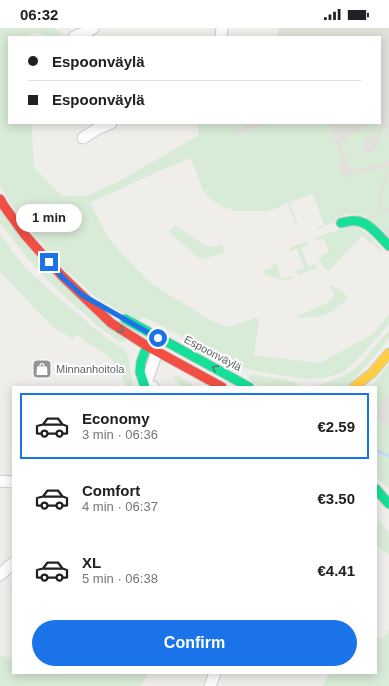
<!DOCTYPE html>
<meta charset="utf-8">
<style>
body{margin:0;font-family:Helvetica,sans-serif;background:#f6f6f6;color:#202124;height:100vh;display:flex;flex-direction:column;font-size:15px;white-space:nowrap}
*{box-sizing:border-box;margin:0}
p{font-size:13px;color:#757577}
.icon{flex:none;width:22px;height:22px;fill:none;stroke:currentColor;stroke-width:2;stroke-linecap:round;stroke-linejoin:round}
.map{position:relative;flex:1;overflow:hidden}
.sheet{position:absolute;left:12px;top:358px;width:365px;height:288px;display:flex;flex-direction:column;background:#fff;border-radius:0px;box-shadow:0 2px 10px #0003}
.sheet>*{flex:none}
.hud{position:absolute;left:8px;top:8px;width:373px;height:88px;border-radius:0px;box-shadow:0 2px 10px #0003;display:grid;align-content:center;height:88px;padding:0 20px;background:#fff}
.end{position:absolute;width:18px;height:18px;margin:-9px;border:5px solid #1a73e8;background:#fff;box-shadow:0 0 0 2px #fff}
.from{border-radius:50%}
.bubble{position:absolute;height:28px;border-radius:14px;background:#fff;box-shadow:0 2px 10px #0003;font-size:13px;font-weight:800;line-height:28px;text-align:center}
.hud b{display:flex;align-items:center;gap:14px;height:38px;font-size:15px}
.hud b+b{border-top:1px solid #e0e0e0}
.hud i{width:10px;height:10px;background:#202124}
ul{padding:7px 0 0;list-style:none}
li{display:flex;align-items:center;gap:12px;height:66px;margin:0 8px 6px;padding:0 12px;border:2px solid transparent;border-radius:0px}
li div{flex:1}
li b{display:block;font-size:15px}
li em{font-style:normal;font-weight:800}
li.current{border-color:#1a73e8}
li>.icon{width:36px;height:36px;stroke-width:1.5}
.button{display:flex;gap:8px;margin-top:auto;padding:8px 20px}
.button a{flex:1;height:46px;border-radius:24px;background:#1a73e8;color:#fff;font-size:16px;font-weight:800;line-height:46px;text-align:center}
.status{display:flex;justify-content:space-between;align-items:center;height:28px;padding:0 20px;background:#fff;direction:ltr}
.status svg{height:11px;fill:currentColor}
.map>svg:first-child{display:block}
.education{fill:#e2e0da}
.green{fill:#d8ebd6}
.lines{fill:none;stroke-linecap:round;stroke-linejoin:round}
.stream{stroke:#bfe0f9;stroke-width:3}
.street-casing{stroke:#cbcccc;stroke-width:13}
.fast-casing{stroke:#cacacb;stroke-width:11}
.slow-casing{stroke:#cacacb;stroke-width:11}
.jam-casing{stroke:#cacacb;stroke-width:11}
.street{stroke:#fdfcfc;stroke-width:11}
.fast{stroke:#16e098;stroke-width:9}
.slow{stroke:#ffcf43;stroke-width:9}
.jam{stroke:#f24e42;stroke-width:9}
.oneway{stroke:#507c72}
.route{stroke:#1a73e8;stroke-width:5}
.labels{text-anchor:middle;stroke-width:4;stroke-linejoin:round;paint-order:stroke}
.street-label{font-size:11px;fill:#5f6368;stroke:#fff}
.poi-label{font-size:11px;fill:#5f6368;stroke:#fff;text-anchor:start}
</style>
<div class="status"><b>06:32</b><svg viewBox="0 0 49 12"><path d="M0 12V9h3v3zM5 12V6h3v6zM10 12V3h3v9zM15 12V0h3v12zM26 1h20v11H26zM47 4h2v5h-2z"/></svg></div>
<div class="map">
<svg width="389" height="658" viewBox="0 0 389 658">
<rect width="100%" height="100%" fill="#efeeea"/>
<g class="education">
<path d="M279 0H389V211L348 153 258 171 231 95H380V9H277Z"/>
<path d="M389 336V398L376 389V359H371Z"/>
</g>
<g class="green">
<path d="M0 0H54L62 6C49 13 46 5 34 5 30 5 29 8 25 9 21 10 14 9 9 9V95H31L34 139 62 168H86L118 154 199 107 197 95H252L234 102 236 107 272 95H328L342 130V133L341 134 338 135 340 142 347 150 351 147 389 138V144C379 150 372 185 389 185V200C386 203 385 204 381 203L363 186 361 188 355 186H345L333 194 318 201 317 199 324 197 313 166 290 174 298 197H296L288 175 275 181 265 183H232L231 180 229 179 228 181H226L206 168 205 166 208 164 207 162 204 164 202 160 191 130 168 139 90 175 108 209 122 226 150 255 210 292 229 299 255 290 259 291 254 327 320 335 373 306 389 287V296L355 334 342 345 323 350 308 351 279 347 244 340 144 289 136 293 96 269 56 233 19 188 0 158Z"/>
<path d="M380 94 381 95C380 99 378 104 375 107 372 109 368 109 366 111 361 115 361 121 366 125 383 122 377 112 383 100H386L388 102 387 109 389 111V131C383 136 357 142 350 140L341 117V115L343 113 373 95H380Z"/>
<path d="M389 147V182C375 177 384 157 389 147Z"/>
<path d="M0 182 126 312 124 314H120L99 299 49 254 29 232 0 195Z"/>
<path d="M175 197 207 219 222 217 224 225 203 231 197 229 169 203Z"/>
<path d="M351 197H355L373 210V212L382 222 381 223 371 214 370 215 362 207 329 243 323 239 319 229 329 224 324 211 316 213 315 210Z"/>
<path d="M0 206 24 239 55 267 105 309 125 322 128 328 133 359H129L126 357 112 331 76 306 73 311 53 299 0 244Z"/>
<path d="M307 213 309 216 301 219 308 239 316 236V240L299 247 297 245 296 243 304 240 297 220 290 223V220Z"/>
<path d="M277 236 281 251 292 248 293 249 292 250 286 253 283 252 263 246 262 243 272 240V238Z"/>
<path d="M330 257C336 259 345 264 348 270L346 272 330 285 318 289H298V287L305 285 329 274V272L335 269Z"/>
<path d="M389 303V311L347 359H310L329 354 347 346 356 340Z"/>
<path d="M389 336V367L376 382V359H371Z"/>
<path d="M253 347 262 348 295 354 298 356V359H260L249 351V348Z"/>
<path d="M174 348H178L197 359C185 359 181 361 174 350Z"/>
<path d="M376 389 389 398V461L376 448Z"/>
<path d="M376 490 389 504V527L376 517Z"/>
<path d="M389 602V658H323L329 645H376V607L381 612Z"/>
<path d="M0 627 13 632V645H149L140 658H0Z"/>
</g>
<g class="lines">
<path class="stream" d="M376 422 389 428"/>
<g class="street-casing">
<g id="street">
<path d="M74 9 87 4 93 0"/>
<path d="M221 9 222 0"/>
<path d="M83 110 97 101 111 95"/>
<path d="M153 359 145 358 157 324V318"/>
<path d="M0 453 13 454"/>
<path d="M0 547 13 535"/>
<path d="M210 658 215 645"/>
</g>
</g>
<g class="fast-casing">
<g id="fast">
<path d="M341 195C346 194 351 192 357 193 370 195 380 209 389 218"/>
<path d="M125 291 249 359"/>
<path d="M145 359 140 344 141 334 147 318 157 310"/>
<path d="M376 461 389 476"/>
</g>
</g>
<g class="slow-casing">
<path id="slow" d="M354 359 372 345 389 325"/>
</g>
<g class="jam-casing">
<path id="jam" d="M0 171 4 178 25 207 49 234 63 249 111 295 147 318 222 359"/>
</g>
<use href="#street" class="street"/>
<use href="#fast" class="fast"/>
<use href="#slow" class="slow"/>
<use href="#jam" class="jam"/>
</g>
<defs><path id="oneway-chevron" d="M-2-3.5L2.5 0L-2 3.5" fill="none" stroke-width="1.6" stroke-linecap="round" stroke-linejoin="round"/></defs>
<g class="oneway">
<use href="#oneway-chevron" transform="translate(121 302) rotate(34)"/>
<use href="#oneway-chevron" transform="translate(215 340) rotate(-151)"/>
</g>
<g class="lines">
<path class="route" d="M49 234 63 250 82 267 158 310"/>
</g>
<defs>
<g id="shop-square" transform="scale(1)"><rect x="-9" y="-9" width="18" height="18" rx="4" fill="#919496" stroke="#fff"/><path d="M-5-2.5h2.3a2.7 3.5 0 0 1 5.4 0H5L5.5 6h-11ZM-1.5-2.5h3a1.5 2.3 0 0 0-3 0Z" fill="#fff"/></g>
</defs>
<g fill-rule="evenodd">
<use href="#shop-square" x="42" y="341"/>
</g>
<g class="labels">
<g class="street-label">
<text transform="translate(213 325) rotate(28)" y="4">Espoonväylä</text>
</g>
<g class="poi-label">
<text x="56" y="345">Minnanhoitola</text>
</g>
</g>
</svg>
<i class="end from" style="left:158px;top:310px"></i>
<i class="end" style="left:49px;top:234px"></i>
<div class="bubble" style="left:16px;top:176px;width:66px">1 min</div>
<div class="hud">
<b><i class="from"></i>Espoonväylä</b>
<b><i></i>Espoonväylä</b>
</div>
<section class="sheet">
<ul>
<li class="current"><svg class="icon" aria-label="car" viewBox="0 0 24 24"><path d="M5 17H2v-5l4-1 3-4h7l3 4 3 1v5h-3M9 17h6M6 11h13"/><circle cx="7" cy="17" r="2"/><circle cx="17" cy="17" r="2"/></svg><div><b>Economy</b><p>3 min · 06:36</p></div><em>€2.59</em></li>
<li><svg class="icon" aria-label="car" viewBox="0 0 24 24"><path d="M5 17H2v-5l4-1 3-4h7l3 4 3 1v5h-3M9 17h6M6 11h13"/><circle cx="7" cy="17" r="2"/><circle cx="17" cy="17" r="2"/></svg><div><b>Comfort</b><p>4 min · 06:37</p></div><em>€3.50</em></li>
<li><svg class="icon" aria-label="car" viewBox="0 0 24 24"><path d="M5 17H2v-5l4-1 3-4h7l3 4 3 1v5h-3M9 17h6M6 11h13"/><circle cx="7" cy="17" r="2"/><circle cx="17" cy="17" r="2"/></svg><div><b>XL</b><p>5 min · 06:38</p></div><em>€4.41</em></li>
</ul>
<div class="button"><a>Confirm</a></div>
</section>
</div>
